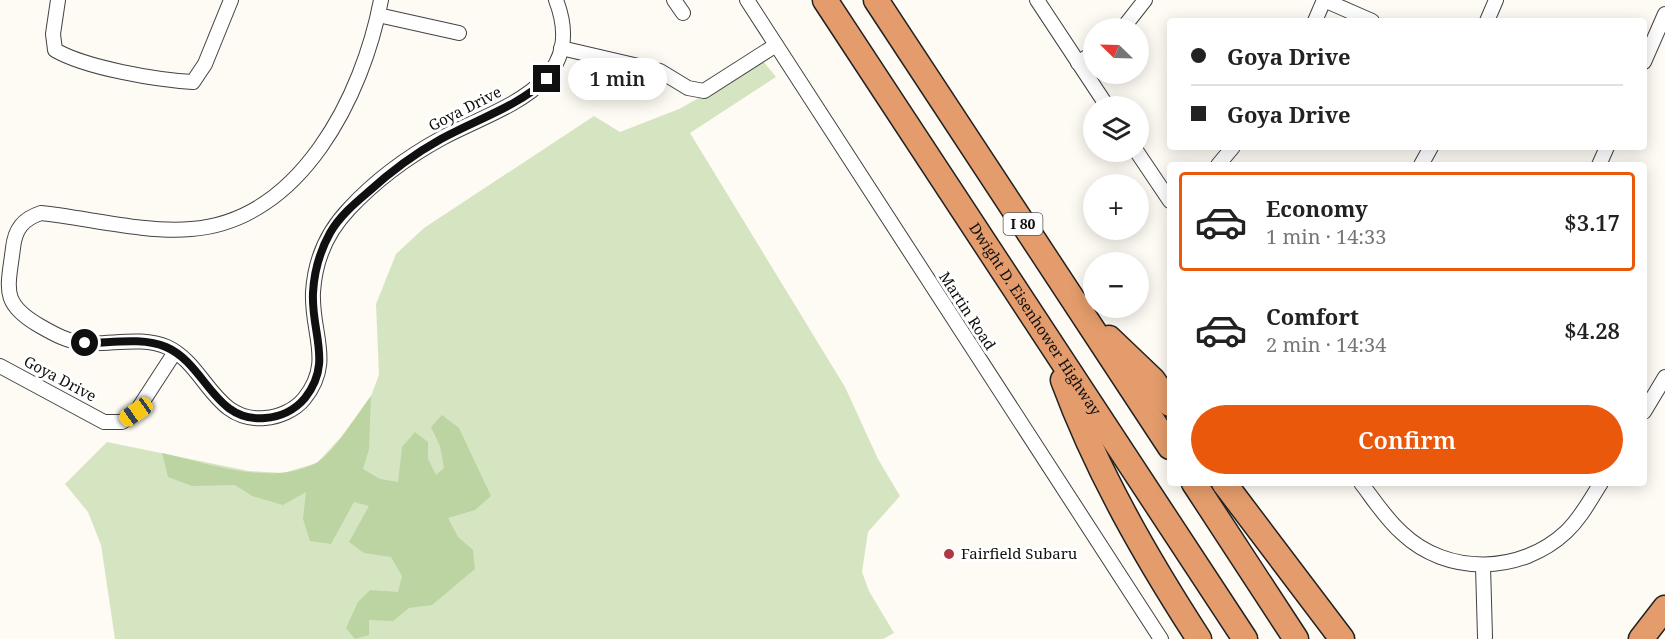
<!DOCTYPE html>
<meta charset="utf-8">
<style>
body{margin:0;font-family:"Noto Serif",serif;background:#f6f6f6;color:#222;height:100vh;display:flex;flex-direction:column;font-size:22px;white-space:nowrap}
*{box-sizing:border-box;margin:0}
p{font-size:20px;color:#767676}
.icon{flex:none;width:33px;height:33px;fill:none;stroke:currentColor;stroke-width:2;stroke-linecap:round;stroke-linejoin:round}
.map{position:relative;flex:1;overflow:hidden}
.panel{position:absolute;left:1167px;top:162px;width:480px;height:324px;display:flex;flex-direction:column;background:#fff;border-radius:6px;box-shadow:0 3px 15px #0003}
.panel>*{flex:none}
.guide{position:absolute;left:1167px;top:18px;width:480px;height:132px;border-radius:6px;box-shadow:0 3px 15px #0003;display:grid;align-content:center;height:132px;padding:0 24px;background:#fff}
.needle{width:39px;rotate:293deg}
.controls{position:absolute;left:1083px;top:18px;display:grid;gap:12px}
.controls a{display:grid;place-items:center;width:66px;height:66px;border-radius:50%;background:#fff;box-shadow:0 3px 15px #0003;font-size:30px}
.end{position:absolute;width:27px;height:27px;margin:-14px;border:8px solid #101010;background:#fff;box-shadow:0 0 0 3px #fff}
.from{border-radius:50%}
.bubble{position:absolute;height:42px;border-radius:21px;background:#fff;box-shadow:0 3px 15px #0003;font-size:20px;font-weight:600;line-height:42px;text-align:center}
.car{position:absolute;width:18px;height:36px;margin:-18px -9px;border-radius:8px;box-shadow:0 0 4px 2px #0007;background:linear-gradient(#f5c518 24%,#345 0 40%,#f5c518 0 76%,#345 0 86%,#f5c518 0)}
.guide b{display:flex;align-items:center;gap:21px;height:57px;font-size:22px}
.guide b+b{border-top:2px solid #e0e0e0}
.guide i{width:15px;height:15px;background:#222}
ul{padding:10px 0 0;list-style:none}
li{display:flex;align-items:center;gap:18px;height:99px;margin:0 12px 9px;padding:0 12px;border:3px solid transparent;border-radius:6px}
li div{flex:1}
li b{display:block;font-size:22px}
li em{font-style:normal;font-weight:600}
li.current{border-color:#ea580c}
li>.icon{width:54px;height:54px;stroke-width:1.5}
.button{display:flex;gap:12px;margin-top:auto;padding:12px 24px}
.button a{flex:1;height:69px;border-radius:36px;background:#ea580c;color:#fff;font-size:24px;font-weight:600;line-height:69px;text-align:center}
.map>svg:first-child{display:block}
.green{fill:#d6e5c1}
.forest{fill:#bbd4a2}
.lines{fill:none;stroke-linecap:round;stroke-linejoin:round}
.street-casing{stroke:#434343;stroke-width:16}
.highway-casing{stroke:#212121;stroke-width:27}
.street{stroke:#fff;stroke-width:14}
.highway{stroke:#e49c6c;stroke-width:24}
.route{stroke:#101010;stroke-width:8}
.poi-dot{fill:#b03744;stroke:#fff;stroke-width:2}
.labels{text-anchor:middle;stroke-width:6;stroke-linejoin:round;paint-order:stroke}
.shield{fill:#fff;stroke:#585858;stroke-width:1.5}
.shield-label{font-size:14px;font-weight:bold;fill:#101010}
.street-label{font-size:15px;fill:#101010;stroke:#fff}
.poi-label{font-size:15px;fill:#101010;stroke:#fff;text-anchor:start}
</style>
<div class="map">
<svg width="1665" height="639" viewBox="0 0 1665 639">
<rect width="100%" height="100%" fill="#fefbf4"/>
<path class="green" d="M764 62 776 77 690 133 845 387 878 459 900 496 868 532 862 572 869 591 894 633 883 639H115L101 545 88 512 65 484 107 442 249 471 283 473 317 463 341 437 371 396 379 375 376 304 396 254 424 228 594 116 620 132 679 109Z"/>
<path class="forest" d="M371 396 369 449 363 469 380 479 398 482 402 447 415 432 428 442V459L436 475 444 468 440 446 431 427 442 415 459 428 491 496 475 510 448 518 458 537 473 550 475 569 432 605 409 608 393 621 369 620V635L355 639 346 628 358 602 370 590 398 592 402 576 391 557 364 553 349 542 369 506 354 502 331 544 310 541 303 519 306 492 283 505 252 496 235 485 192 486 168 477 162 453C208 463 271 487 316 463 333 454 359 412 371 396Z"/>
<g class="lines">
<g class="street-casing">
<g id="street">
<path d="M58 0 53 34 55 50C86 68 157 80 193 82L205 64 231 0"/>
<path d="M381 0C363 95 301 221 191 229 145 233 88 218 41 213 23 219 15 229 13 248 8 289 0 303 40 326 54 334 68 342 85 343 111 345 142 336 167 347 206 365 214 423 265 418 279 417 295 410 304 399 334 362 311 334 313 292 315 260 327 232 349 209 375 181 409 156 442 138 500 107 589 86 556 0"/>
<path d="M674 0 683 13"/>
<path d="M747 0 1161 639"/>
<path d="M1037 0 1107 106"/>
<path d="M1324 0 1372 21"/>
<path d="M378 15 459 33"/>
<path d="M1315 21 1324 0"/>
<path d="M1487 21 1496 0"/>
<path d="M1123 28 1145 0"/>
<path d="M561 48 660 71 688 88 704 91 776 45"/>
<path d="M1644 62 1665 14"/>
<path d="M1078 63 1094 52"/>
<path d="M1137 152 1170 201"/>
<path d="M1218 165 1233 147"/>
<path d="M1421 165 1431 147"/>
<path d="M1599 165 1607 147"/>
<path d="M0 366 104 422H122L136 412 175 352"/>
<path d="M1644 412 1665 377"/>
<path d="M1361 483C1374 500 1386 519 1402 533 1447 576 1521 574 1566 532 1581 518 1590 500 1601 483"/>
<path d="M1483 566 1485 637"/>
</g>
</g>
<g class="highway-casing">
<g id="highway">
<path id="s1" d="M825 0 1245 639"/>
<path d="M876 0 1170 447"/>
<path d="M1109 338 1153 380 1170 404"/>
<path d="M1063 380C1097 472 1146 557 1199 639"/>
<path d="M1194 483 1296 639"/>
<path d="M1224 483 1342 639"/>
<path d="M1641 639 1665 608"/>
</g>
</g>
<use href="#street" class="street"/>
<use href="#highway" class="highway"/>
</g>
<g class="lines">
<path class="route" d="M85 343C110 343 143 337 166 347 206 364 214 423 265 418 280 417 295 410 305 398 333 363 311 333 313 293 314 273 320 251 330 233 339 217 354 204 367 193 390 172 414 154 441 139 477 119 517 107 547 79"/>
</g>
<circle class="poi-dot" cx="949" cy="554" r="6"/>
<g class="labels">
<rect class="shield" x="1003.5" y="213" width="39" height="22" rx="4.5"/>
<g class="shield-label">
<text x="1023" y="229">I 80</text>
</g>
<g class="street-label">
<text transform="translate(465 109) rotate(-27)" y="5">Goya Drive</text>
<text transform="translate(967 311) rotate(57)" y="5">Martin Road</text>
<text dy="5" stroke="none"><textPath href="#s1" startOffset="382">Dwight D. Eisenhower Highway</textPath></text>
<text transform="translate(60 379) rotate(28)" y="5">Goya Drive</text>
</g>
<g class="poi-label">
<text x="961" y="559">Fairfield Subaru</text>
</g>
</g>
</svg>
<div class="controls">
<a><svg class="needle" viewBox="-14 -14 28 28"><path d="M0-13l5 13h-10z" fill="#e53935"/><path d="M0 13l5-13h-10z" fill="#767676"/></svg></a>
<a><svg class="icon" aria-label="layers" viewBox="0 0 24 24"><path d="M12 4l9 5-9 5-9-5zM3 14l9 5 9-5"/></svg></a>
<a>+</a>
<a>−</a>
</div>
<i class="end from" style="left:85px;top:343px"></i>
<i class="end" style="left:547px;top:79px"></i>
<div class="bubble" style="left:568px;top:58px;width:99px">1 min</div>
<i class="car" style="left:136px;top:412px;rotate:235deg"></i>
<div class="guide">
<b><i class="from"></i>Goya Drive</b>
<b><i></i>Goya Drive</b>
</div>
<section class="panel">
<ul>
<li class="current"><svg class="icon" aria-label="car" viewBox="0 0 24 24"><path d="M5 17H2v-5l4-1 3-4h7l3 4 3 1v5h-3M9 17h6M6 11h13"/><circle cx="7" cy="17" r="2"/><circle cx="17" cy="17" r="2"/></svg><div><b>Economy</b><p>1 min · 14:33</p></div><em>$3.17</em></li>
<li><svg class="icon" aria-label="car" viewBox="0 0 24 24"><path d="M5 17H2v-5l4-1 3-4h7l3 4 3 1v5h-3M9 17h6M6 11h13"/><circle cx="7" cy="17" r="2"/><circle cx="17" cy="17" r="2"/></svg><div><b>Comfort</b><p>2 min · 14:34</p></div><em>$4.28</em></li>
</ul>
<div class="button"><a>Confirm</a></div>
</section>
</div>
